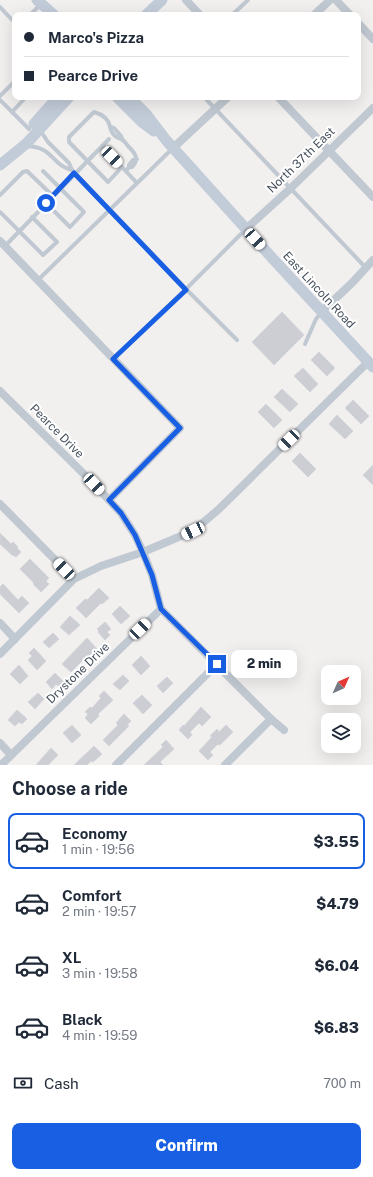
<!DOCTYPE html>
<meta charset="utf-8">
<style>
body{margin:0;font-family:"Public Sans",sans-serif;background:#f6f6f7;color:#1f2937;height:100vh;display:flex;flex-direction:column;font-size:15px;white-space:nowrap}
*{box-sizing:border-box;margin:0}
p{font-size:13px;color:#747a83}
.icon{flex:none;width:22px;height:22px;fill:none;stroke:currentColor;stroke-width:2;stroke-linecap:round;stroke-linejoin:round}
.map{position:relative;height:765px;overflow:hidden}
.panel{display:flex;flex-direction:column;background:#fff;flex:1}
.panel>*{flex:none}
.guide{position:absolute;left:12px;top:12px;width:349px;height:88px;border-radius:8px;box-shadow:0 4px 16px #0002;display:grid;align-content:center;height:88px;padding:0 12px;background:#fff}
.needle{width:26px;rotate:45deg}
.fabs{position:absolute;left:321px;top:665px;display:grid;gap:8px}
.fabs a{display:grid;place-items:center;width:40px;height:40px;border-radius:8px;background:#fff;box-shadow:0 4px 16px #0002;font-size:20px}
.end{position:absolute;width:18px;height:18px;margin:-9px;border:5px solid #185fe3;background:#fff;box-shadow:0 0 0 2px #fff}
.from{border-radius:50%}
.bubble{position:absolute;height:28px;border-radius:8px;background:#fff;box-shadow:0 4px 16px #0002;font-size:13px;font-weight:800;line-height:28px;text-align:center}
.car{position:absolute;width:12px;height:24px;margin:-12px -6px;border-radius:5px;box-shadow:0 0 3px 1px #0007;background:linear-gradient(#fff 24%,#345 0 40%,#fff 0 76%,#345 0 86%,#fff 0)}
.guide b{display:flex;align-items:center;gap:14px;height:38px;font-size:15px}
.guide b+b{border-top:1px solid #e0e1e3}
.guide i{width:10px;height:10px;background:#1f2937}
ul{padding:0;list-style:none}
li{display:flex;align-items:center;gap:12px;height:56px;margin:0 8px 6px;padding:0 4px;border:2px solid transparent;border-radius:8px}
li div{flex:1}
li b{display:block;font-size:15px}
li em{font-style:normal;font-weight:800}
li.selected{border-color:#185fe3}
li>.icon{width:36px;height:36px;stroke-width:1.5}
h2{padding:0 12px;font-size:18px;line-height:48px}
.pay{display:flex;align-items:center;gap:10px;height:44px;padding:0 12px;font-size:15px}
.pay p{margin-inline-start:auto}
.cta{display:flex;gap:8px;margin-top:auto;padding:8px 12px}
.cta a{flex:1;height:46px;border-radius:8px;background:#185fe3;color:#fff;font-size:16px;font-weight:800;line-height:46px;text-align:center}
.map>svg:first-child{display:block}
.building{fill:#ccced4;stroke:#d3d5db}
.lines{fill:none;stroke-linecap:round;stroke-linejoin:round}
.lane{stroke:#c0c8d1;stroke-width:4}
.street{stroke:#c0c8d1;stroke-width:8}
.secondary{stroke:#c2cbd8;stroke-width:11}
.route{stroke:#185fe3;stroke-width:5}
.labels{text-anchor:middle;stroke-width:4;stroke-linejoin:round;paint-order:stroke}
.street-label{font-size:12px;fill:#47515d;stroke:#fff}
</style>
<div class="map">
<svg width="373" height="765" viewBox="0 0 373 765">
<rect width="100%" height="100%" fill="#f2efef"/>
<g class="building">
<path d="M282 312 304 335 274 365 252 342Z"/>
<path d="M319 352 335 368 327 376 311 360Z"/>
<path d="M303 368 318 384 310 392 294 376Z"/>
<path d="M282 389 298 404 290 412 274 397Z"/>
<path d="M353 400 369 416 361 424 345 408Z"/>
<path d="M266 404 282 420 274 428 258 412Z"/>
<path d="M337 415 353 431 345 439 329 424Z"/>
<path d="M300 453 316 469 308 477 292 461Z"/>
<path d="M373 465V485L363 475Z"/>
<path d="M0 533 11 544 13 542 18 547 17 548 21 552 16 557 13 555V556L0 544Z"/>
<path d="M30 559 49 578 46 581 49 584 41 592 33 584 34 583 20 569Z"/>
<path d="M3 584 18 600 22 596 29 603 19 613 0 594V587Z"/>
<path d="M99 588 109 598 102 604 101 603 86 618 76 608 85 599 87 600Z"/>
<path d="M120 606 130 616 121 624 112 614Z"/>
<path d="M70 616 80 625 69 635 60 627Z"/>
<path d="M105 622 111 629 107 632 110 635 105 640 98 632 99 631 97 629Z"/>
<path d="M53 633 59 639 49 648 43 642Z"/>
<path d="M87 638 97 649 88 657 87 656 71 672 62 664Z"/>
<path d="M34 648 46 661 37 670 28 660 32 656 29 653Z"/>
<path d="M141 656 150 666 141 675 132 665Z"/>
<path d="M19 665 28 676 20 684 10 674Z"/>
<path d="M55 673 64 682 59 687 56 684 52 689 46 682Z"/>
<path d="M123 675 129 681 120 690 113 684Z"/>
<path d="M167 677 173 683 163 693 157 686Z"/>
<path d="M104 691 113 700 98 714 99 716 91 724 85 718 88 714 85 712 90 707 92 708 101 698 99 696Z"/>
<path d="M38 693 44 699 35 709 28 702Z"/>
<path d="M142 695 152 705 143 714 133 703Z"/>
<path d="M201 707 211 717 202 726 199 723 190 732 192 735 188 739 179 730 183 725 184 726Z"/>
<path d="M17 710 27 719 22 724 19 722 15 726 8 720Z"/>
<path d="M124 714 131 721 127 725 129 726 109 746 103 740 118 725 116 723Z"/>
<path d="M72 725 81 735 72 743 63 733Z"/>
<path d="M226 725 233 732 220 745 218 744 210 752 213 755 208 760 199 751 212 737 210 736 217 729 219 732Z"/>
<path d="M166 740 174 749 160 762 163 765H144L163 747 161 745Z"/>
<path d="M94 746 102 754 93 762 91 761 87 765H74Z"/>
<path d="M51 748 58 755 48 765H36Z"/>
</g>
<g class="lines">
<g class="lane">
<path d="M0 7 15 23"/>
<path d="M30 15 38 7"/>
<path d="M232 15 248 0"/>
<path d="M0 96 15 81"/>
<path d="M204 97 366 268"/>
<path d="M0 100 29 129"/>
<path d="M12 112 26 97"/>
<path d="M110 127 114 128 121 136 122 139"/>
<path d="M40 130 48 142 69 163 72 170 186 289 113 359"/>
<path d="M27 146C54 147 51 165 72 170"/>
<path d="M102 146 137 183"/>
<path d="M122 167 108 182 69 142V137L94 112C101 114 108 118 110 126 111 129 110 130 112 132 114 137 117 137 121 139 124 140 126 144 128 146 135 153 140 159 132 167H129L126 171"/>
<path d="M129 167V165L133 160 137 159"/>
<path d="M43 171 84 212 70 227 46 203"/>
<path d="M0 195 23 172 27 171 53 196"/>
<path d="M0 212 43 255 57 242 32 217"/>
<path d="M5 246 109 139"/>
<path d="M38 280 173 148"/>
<path d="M237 340 186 289 246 229"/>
<path d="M305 344 316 319 321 313"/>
</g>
<g class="street">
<path d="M186 0 200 15"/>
<path d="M336 0 350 15"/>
<path d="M314 15 330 0"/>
<path d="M358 23 373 39"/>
<path d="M278 97 373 197"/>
<path d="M173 148 228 97"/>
<path d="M246 229 291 188 373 108"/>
<path d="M0 241 180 428 109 500"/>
<path d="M321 312 352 283 373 260"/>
<path d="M0 391 94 484 121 513 135 535 143 552 152 575 161 609 271 719 284 730"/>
<path d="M0 504 74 579"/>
<path d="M0 623 15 639"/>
<path d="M0 654 74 579 101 566 143 552 193 531 218 510 368 362"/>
<path d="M0 743 11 755"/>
<path d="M1 765 161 609"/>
<path d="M116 765 217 664"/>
<path d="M225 765 271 719"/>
</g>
<g class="secondary">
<path d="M37 0 54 15"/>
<path d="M146 15 162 0"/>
<path d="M117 97 142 122 154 131"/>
<path d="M129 97 147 115 166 140 274 260 373 367"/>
<path d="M34 124 58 97"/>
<path d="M0 165 27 143 69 97"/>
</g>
</g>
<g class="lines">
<path class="route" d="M46 203 74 173 186 290 113 359 180 428 109 500 121 513 135 535 152 575 161 609 217 664"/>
</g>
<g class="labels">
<g class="street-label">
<text transform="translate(301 160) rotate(-44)" y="4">North 37th East</text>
<text transform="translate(319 290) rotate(47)" y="4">East Lincoln Road</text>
<text transform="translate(57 431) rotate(45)" y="4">Pearce Drive</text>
<text transform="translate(78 673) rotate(-44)" y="4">Drystone Drive</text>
</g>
</g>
</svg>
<div class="fabs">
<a><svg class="needle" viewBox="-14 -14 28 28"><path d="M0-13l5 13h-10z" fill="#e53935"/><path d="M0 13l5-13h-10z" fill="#747a83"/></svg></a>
<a><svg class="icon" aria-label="layers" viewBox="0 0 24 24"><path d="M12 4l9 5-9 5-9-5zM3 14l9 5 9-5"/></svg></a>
</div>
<i class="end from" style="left:46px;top:203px"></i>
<i class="end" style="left:217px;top:664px"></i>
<div class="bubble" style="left:231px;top:650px;width:66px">2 min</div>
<i class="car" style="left:112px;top:157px;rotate:136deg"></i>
<i class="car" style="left:255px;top:239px;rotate:138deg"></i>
<i class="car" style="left:289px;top:440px;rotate:226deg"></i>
<i class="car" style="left:94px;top:484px;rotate:137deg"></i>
<i class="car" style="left:193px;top:531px;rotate:245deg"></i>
<i class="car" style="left:64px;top:569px;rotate:316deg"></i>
<i class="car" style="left:140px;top:629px;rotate:46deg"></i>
<div class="guide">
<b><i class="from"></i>Marco's Pizza</b>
<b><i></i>Pearce Drive</b>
</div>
</div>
<section class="panel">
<h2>Choose a ride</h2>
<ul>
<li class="selected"><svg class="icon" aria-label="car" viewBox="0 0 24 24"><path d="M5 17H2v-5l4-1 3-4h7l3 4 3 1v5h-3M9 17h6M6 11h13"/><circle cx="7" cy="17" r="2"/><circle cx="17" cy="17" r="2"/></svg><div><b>Economy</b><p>1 min · 19:56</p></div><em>$3.55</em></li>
<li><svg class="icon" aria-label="car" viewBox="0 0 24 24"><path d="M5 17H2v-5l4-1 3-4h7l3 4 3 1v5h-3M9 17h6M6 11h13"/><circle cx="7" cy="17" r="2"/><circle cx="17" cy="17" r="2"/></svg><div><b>Comfort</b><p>2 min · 19:57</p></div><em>$4.79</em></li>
<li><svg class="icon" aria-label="car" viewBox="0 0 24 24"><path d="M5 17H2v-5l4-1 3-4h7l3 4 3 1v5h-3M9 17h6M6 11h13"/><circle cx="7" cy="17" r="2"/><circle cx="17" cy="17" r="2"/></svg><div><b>XL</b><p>3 min · 19:58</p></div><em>$6.04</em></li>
<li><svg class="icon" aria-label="car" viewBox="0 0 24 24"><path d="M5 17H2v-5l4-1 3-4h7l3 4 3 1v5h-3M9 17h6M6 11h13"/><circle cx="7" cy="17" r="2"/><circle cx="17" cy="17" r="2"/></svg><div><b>Black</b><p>4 min · 19:59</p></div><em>$6.83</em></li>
</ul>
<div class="pay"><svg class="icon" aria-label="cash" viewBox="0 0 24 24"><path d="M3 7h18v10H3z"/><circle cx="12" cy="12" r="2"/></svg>Cash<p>700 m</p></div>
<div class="cta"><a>Confirm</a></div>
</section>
